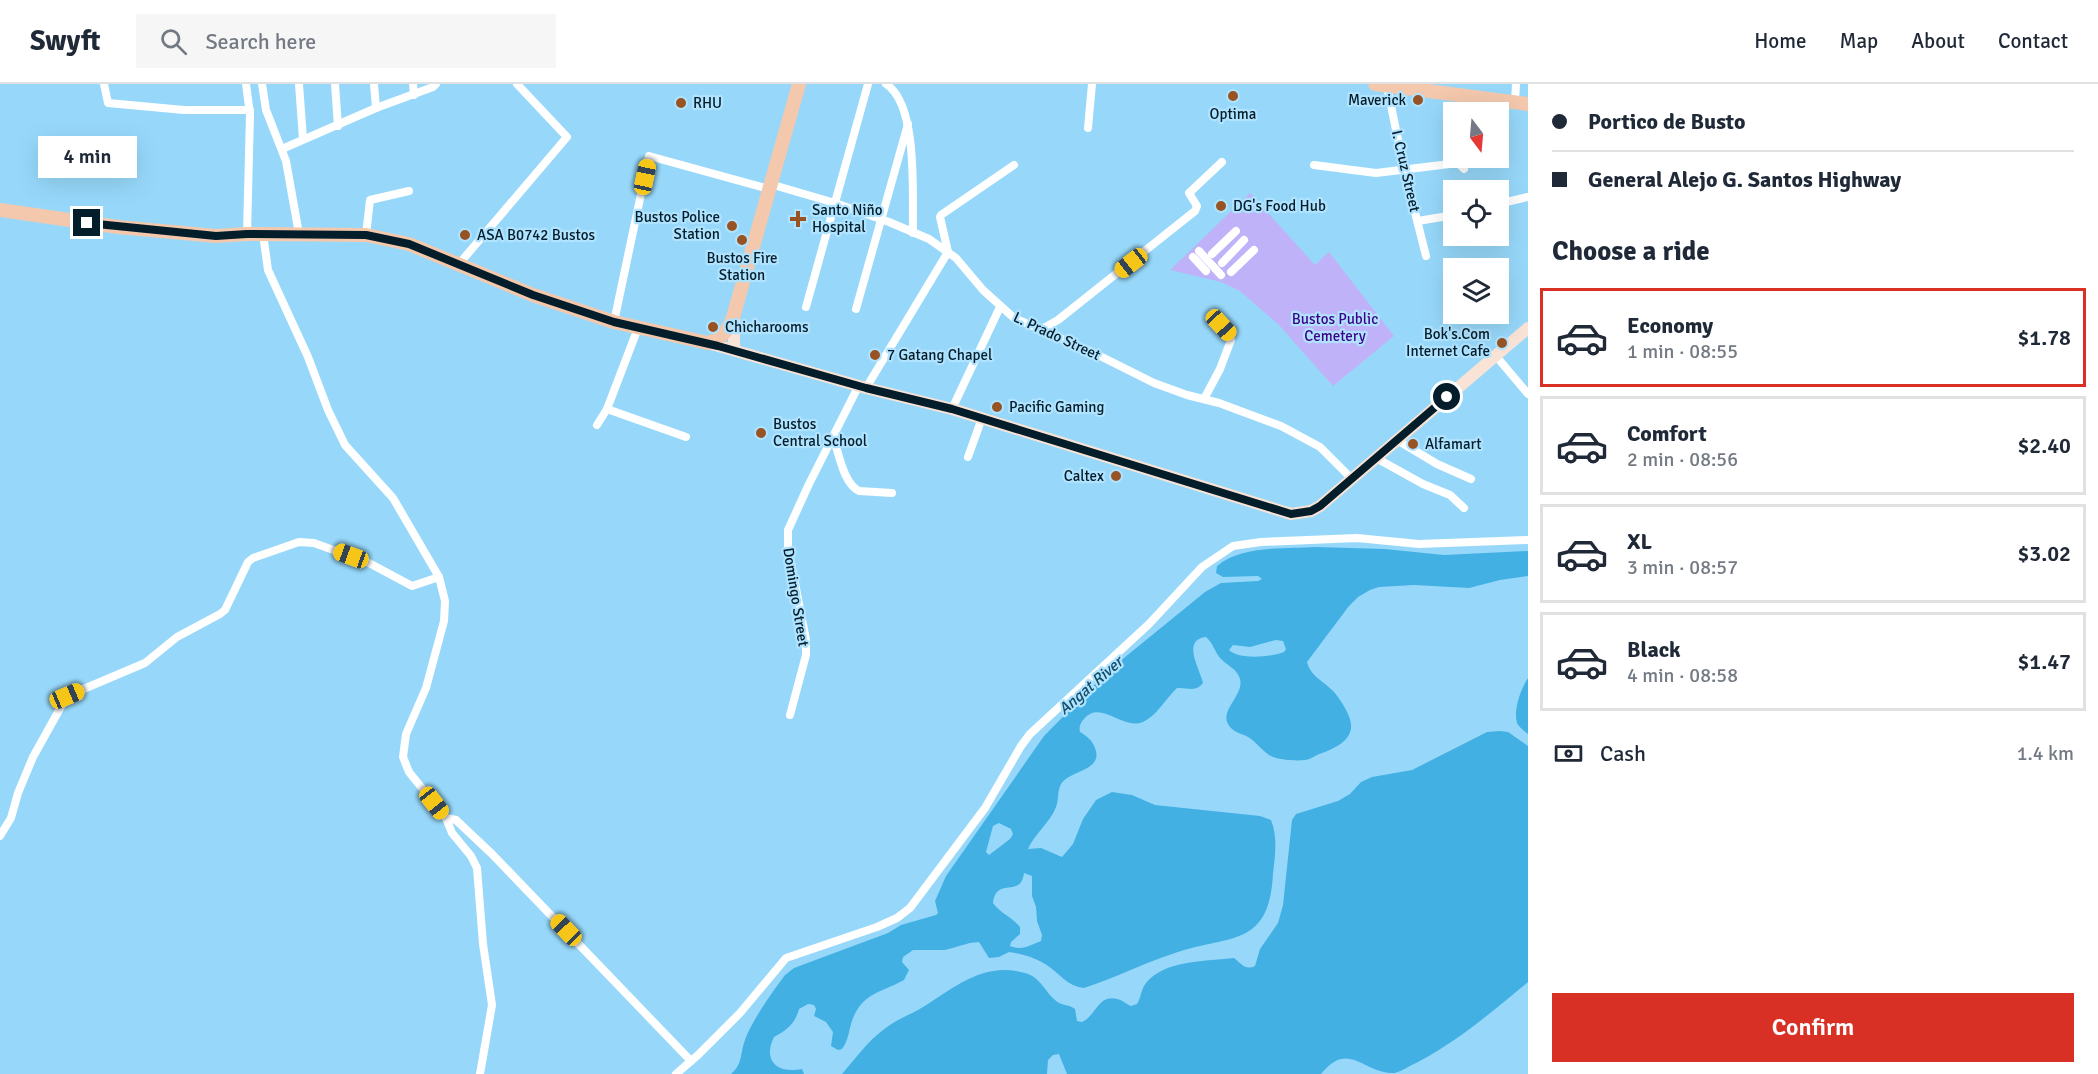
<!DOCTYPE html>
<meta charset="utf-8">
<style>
body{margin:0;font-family:Signika,sans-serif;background:#f6f6f7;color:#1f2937;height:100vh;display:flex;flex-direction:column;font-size:22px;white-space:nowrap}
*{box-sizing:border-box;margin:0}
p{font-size:20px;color:#747a83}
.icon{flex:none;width:33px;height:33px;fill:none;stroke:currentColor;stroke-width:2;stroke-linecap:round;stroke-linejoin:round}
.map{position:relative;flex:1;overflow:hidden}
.drawer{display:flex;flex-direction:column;background:#fff;width:570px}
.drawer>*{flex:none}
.banner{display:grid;align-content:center;height:132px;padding:0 24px;background:#fff}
.needle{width:39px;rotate:164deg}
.fabs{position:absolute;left:1443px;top:18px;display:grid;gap:12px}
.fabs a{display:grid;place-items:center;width:66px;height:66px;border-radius:0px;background:#fff;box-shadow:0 6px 24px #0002;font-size:30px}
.end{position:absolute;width:27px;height:27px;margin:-14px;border:8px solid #031d2a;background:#fff;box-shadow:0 0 0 3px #fff}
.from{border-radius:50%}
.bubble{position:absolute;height:42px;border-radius:0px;background:#fff;box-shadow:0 6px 24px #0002;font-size:20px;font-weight:600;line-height:42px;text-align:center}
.car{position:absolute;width:18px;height:36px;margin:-18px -9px;border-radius:8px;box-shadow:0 0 4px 2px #0007;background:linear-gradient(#f5c518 24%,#345 0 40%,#f5c518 0 76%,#345 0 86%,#f5c518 0)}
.banner b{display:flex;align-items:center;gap:21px;height:57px;font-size:22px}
.banner b+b{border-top:2px solid #e0e1e3}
.banner i{width:15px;height:15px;background:#1f2937}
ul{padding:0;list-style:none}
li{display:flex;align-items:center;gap:18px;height:99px;margin:0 12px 9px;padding:0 12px;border:3px solid #e0e1e3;border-radius:0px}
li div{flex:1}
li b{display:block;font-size:22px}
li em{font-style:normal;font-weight:600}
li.on{border-color:#d93025}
li>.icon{width:54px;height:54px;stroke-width:1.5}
h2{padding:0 24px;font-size:27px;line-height:72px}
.pay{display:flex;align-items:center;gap:15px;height:66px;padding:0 24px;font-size:22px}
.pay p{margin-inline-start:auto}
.primary-button{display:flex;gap:12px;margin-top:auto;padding:12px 24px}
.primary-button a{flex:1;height:69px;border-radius:0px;background:#d93025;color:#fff;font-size:24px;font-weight:600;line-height:69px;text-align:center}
header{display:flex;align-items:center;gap:36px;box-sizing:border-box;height:84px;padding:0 30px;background:#fff;border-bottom:2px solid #e0e1e3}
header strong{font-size:28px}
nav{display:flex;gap:33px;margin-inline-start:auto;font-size:21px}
.search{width:420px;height:54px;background:#f6f6f7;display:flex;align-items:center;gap:15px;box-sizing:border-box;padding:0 21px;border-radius:0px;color:#747a83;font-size:22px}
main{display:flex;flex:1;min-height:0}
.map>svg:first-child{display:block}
.green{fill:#bfb2f9}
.water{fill:#43b0e4;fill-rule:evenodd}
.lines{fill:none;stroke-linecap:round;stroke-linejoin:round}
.street{stroke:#fff;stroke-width:8}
.secondary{stroke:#f9e3d6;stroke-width:12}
.primary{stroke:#f3c8ad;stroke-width:14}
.route{stroke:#031d2a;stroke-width:8}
.poi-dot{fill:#975324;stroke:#b0e3ff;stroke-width:2}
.labels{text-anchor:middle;stroke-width:4.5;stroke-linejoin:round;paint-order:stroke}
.poi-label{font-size:15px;fill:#031d2a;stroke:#b0e3ff;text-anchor:start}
.street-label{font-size:15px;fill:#031d2a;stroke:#b0e3ff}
.park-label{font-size:15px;fill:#3e0086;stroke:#b0e3ff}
.water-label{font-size:16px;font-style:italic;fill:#114d67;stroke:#b0e3ff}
</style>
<header>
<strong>Swyft</strong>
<div class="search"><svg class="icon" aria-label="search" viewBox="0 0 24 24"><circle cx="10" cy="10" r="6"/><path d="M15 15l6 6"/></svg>Search here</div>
<nav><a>Home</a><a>Map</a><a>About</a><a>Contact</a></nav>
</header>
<main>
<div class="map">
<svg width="1528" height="990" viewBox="0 0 1528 990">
<rect width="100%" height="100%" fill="#97d8fa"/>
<path class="green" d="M1250 109 1315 181 1329 168 1394 252 1333 302 1279 241 1240 207 1221 198 1170 186Z"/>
<g class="water">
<path d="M1316 463 1385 465 1444 471 1528 467V492L1500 496 1469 504 1414 501 1379 503 1370 506 1358 513 1349 522 1307 578C1311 593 1324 597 1334 608 1340 615 1350 630 1351 640 1353 658 1331 666 1317 671 1313 673 1309 676 1305 676 1296 677 1281 676 1273 673 1263 669 1257 658 1248 653 1243 650 1236 649 1232 645 1214 629 1245 612 1240 595 1237 585 1228 582 1221 575 1215 569 1214 560 1206 553 1181 556 1200 585 1203 599 1195 609 1187 603 1177 604 1165 615 1156 634 1140 639 1121 644 1100 616 1084 635 1080 639 1079 643 1080 648 1088 653 1092 656 1095 664 1104 687 1070 686 1061 700 1057 708 1059 716 1056 723 1050 739 1035 749 1028 765L1041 764 1062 773 1073 760 1083 735 1096 716 1112 708 1132 711 1155 721 1260 732 1271 736C1278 754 1275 771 1273 790 1269 865 1229 850 1175 869 1144 879 1115 894 1084 904 1066 902 1060 889 1045 880 1034 873 1022 870 1009 868L999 873 989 874 979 858 970 859 945 866H913L903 873 902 878 909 886 904 896C883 908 864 908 853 934 849 944 849 956 842 965L838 966 831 962 833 948 826 938 814 932 816 925 814 921 808 920 799 925C795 940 787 946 774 953 762 977 778 990 802 985L804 990H731C743 980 740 969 745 956 751 938 773 907 785 891L794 884 888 849 901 841 936 831 938 829 935 817 946 792 1044 652 1108 587 1205 508 1221 499 1258 497 1262 495 1258 492 1223 493 1216 489 1217 482C1241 461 1285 465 1316 463ZM1276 556 1283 557 1286 565 1284 568C1271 573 1239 576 1229 566L1233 561 1250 563ZM999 739 1011 745 1013 750 1010 755 989 771 986 768 993 742ZM1024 789 1032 792V812L1036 823 1037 837 1042 851 1041 857C1030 861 1023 867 1010 862L1011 858 1020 850V843C1012 833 1000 829 993 819 996 792 1021 815 1024 789Z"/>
<path d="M1528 594V650C1524 647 1519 643 1517 639 1513 626 1521 604 1528 594Z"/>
<path d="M1500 647 1508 648 1528 662V898C1493 927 1457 958 1416 979 1409 982 1402 987 1395 989 1363 990 1349 955 1321 990H1067L1059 970 1053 971 1048 976 1047 990H842C855 975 867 958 883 946 895 936 910 931 923 923 955 903 984 877 1025 889 1040 893 1044 906 1055 916 1061 922 1069 920 1075 925L1077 937 1082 938C1096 932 1098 910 1117 915 1123 916 1126 920 1131 922L1137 920C1141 914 1141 905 1146 899 1164 876 1208 877 1234 874 1241 879 1245 887 1255 882L1260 865 1278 839 1283 821 1292 736 1296 730 1338 717 1350 710 1361 698 1372 693 1412 686 1487 648Z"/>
</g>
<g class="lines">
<g class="street">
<path d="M104 0 108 19 184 26H250"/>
<path d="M246 0 250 30 247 150"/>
<path d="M262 0 266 26 286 77 299 150"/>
<path d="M299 0 303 55"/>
<path d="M335 0 338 42"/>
<path d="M374 0 376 24"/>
<path d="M413 0 414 11"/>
<path d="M886 0C919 21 912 114 913 149"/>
<path d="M1387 2 1404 85 1426 172"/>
<path d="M1515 18 1516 0"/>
<path d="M1088 44 1092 0"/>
<path d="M282 65 376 24 433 3 436 0"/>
<path d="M1314 81 1376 89 1458 79 1464 85"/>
<path d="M770 100 835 119 889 138 929 155 956 174 983 206 1014 234 1092 268 1154 299 1187 311 1219 319 1281 342 1320 363 1352 395"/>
<path d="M1498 120 1528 113"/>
<path d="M1418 137 1454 131"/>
<path d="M263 150 268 186 308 273 328 326 345 361 393 414 439 493 445 517 444 537 426 604 406 650 403 673 409 688 446 734 452 749 471 772 477 784 483 860 492 921 480 990"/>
<path d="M366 151 370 116 409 107"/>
<path d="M1199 167 1221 191"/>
<path d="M1212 170 1236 147"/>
<path d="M1193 173 1206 187"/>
<path d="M1222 179 1244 156"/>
<path d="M459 180 567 53 517 0"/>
<path d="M1231 188 1254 166"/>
<path d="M806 223 868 0"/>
<path d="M856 225 908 40"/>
<path d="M614 238 649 72 769 105"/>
<path d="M1042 245 1058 236 1195 127 1197 122 1189 109 1222 78"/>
<path d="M1496 272 1528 310"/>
<path d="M866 304 948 168 940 133 941 131 1014 81"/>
<path d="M1204 315 1220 285 1231 256 1230 251 1221 241"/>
<path d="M607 325 686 353"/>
<path d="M952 325 1000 223"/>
<path d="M597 341 607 325 638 244"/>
<path d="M833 353C839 369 843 399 859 407L892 409"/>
<path d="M1397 356 1437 380 1471 395"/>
<path d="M968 373 982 334"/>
<path d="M1376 374 1423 400 1450 411 1464 424"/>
<path d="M790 631 806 571V556L788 463V446L809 400 859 301"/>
<path d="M446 734 456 736 492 770 691 977"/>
<path d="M0 752 11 734 18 709 33 673 67 612 145 579 177 553 220 530 225 526 248 478 253 474 299 458 314 459 369 479 412 502 439 493"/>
<path d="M676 990 698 971 740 929 786 874 877 843 897 834 910 824 985 724 1021 662 1030 650 1149 540 1202 483 1233 462 1261 458 1357 454 1419 460 1528 456"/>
</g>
<g class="secondary">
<path d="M708 259 866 304 952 325 1291 430 1311 427 1320 422 1528 244"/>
<path d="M734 266V231"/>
</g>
<g class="primary">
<path d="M1375 0 1528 20"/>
<path d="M0 126 118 143 216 152 247 150 366 151 409 160 533 211 614 238 708 259C722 255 730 243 734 230L799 0"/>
</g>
</g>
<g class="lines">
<path class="route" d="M87 139 216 152 247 150 366 151 409 160 533 211 614 238 718 262 866 304 952 325 1291 430 1311 427 1320 422 1447 313"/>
</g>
<g class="poi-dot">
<circle cx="1233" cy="12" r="6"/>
<circle cx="1418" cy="16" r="6"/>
<circle cx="681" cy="19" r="6"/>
<circle cx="1221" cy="122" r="6"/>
<path d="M795 126h6v6h6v6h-6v6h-6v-6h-6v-6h6z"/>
<circle cx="732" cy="142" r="6"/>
<circle cx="465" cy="151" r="6"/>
<circle cx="742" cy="156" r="6"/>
<circle cx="713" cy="243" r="6"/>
<circle cx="1502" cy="259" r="6"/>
<circle cx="875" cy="271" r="6"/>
<circle cx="997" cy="323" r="6"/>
<circle cx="761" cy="349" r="6"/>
<circle cx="1413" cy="360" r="6"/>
<circle cx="1116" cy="392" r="6"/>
</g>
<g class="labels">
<g class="poi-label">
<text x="1406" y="21" text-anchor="end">Maverick</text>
<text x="693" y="24">RHU</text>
<text x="1233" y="35" text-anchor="middle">Optima</text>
<text x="1233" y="127">DG's Food Hub</text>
<text x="812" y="131">Santo Niño<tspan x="812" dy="17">Hospital</tspan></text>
<text x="720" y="138" text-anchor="end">Bustos Police<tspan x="720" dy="17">Station</tspan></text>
<text x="477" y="156">ASA B0742 Bustos</text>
<text x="742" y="179" text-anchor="middle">Bustos Fire<tspan x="742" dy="17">Station</tspan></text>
<text x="725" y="248">Chicharooms</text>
<text x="1490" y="255" text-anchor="end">Bok's.Com<tspan x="1490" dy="17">Internet Cafe</tspan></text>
<text x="887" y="276">7 Gatang Chapel</text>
<text x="1009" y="328">Pacific Gaming</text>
<text x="773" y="345">Bustos<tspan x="773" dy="17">Central School</tspan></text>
<text x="1425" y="365">Alfamart</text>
<text x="1104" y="397" text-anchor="end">Caltex</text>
</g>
<g class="street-label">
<text transform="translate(1406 87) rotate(77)" y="5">I. Cruz Street</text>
<text transform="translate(1057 252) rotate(25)" y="5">L. Prado Street</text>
<text transform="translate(796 513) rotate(81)" y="5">Domingo Street</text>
</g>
<g class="park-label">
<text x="1335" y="240">Bustos Public<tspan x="1335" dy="17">Cemetery</tspan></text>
</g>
<g class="water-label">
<text transform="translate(1090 601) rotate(-41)" y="6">Angat River</text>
</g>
</g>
</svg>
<div class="fabs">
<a><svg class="needle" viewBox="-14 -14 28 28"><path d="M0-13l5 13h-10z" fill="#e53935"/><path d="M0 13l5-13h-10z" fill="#747a83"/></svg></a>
<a><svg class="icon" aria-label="locate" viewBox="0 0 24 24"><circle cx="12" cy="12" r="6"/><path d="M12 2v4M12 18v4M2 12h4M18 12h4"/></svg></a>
<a><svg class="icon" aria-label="layers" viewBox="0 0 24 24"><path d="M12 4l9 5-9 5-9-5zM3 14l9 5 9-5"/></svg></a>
</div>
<i class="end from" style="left:1447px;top:313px"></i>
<i class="end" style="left:87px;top:139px"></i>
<div class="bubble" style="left:38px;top:52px;width:99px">4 min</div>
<i class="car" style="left:645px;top:93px;rotate:12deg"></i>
<i class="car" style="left:1131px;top:179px;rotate:232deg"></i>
<i class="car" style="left:1221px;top:241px;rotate:137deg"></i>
<i class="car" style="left:351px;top:472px;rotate:290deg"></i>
<i class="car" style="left:67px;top:612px;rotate:67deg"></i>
<i class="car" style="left:434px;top:719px;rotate:142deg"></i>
<i class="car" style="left:566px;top:846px;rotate:316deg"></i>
</div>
<section class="drawer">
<div class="banner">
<b><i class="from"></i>Portico de Busto</b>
<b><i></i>General Alejo G. Santos Highway</b>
</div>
<h2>Choose a ride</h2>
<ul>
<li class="on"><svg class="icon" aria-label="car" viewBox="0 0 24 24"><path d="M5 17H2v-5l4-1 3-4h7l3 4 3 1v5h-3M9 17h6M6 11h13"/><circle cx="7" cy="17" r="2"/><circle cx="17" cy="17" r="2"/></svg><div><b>Economy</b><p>1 min · 08:55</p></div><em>$1.78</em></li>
<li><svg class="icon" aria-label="car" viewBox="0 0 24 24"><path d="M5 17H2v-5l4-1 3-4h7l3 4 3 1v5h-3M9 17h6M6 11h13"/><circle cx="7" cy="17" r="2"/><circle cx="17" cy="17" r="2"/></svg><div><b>Comfort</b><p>2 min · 08:56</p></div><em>$2.40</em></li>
<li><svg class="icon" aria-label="car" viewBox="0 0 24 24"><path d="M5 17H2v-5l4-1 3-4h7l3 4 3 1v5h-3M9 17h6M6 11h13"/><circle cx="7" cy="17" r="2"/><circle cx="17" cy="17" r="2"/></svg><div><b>XL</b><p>3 min · 08:57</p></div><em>$3.02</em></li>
<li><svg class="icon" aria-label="car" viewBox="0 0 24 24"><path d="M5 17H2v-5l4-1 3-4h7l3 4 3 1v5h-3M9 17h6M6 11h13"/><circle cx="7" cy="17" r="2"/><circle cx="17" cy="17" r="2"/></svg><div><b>Black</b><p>4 min · 08:58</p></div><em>$1.47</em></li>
</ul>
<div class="pay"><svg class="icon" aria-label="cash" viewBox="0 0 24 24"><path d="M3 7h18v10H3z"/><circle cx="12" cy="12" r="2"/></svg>Cash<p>1.4 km</p></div>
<div class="primary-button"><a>Confirm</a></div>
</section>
</main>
